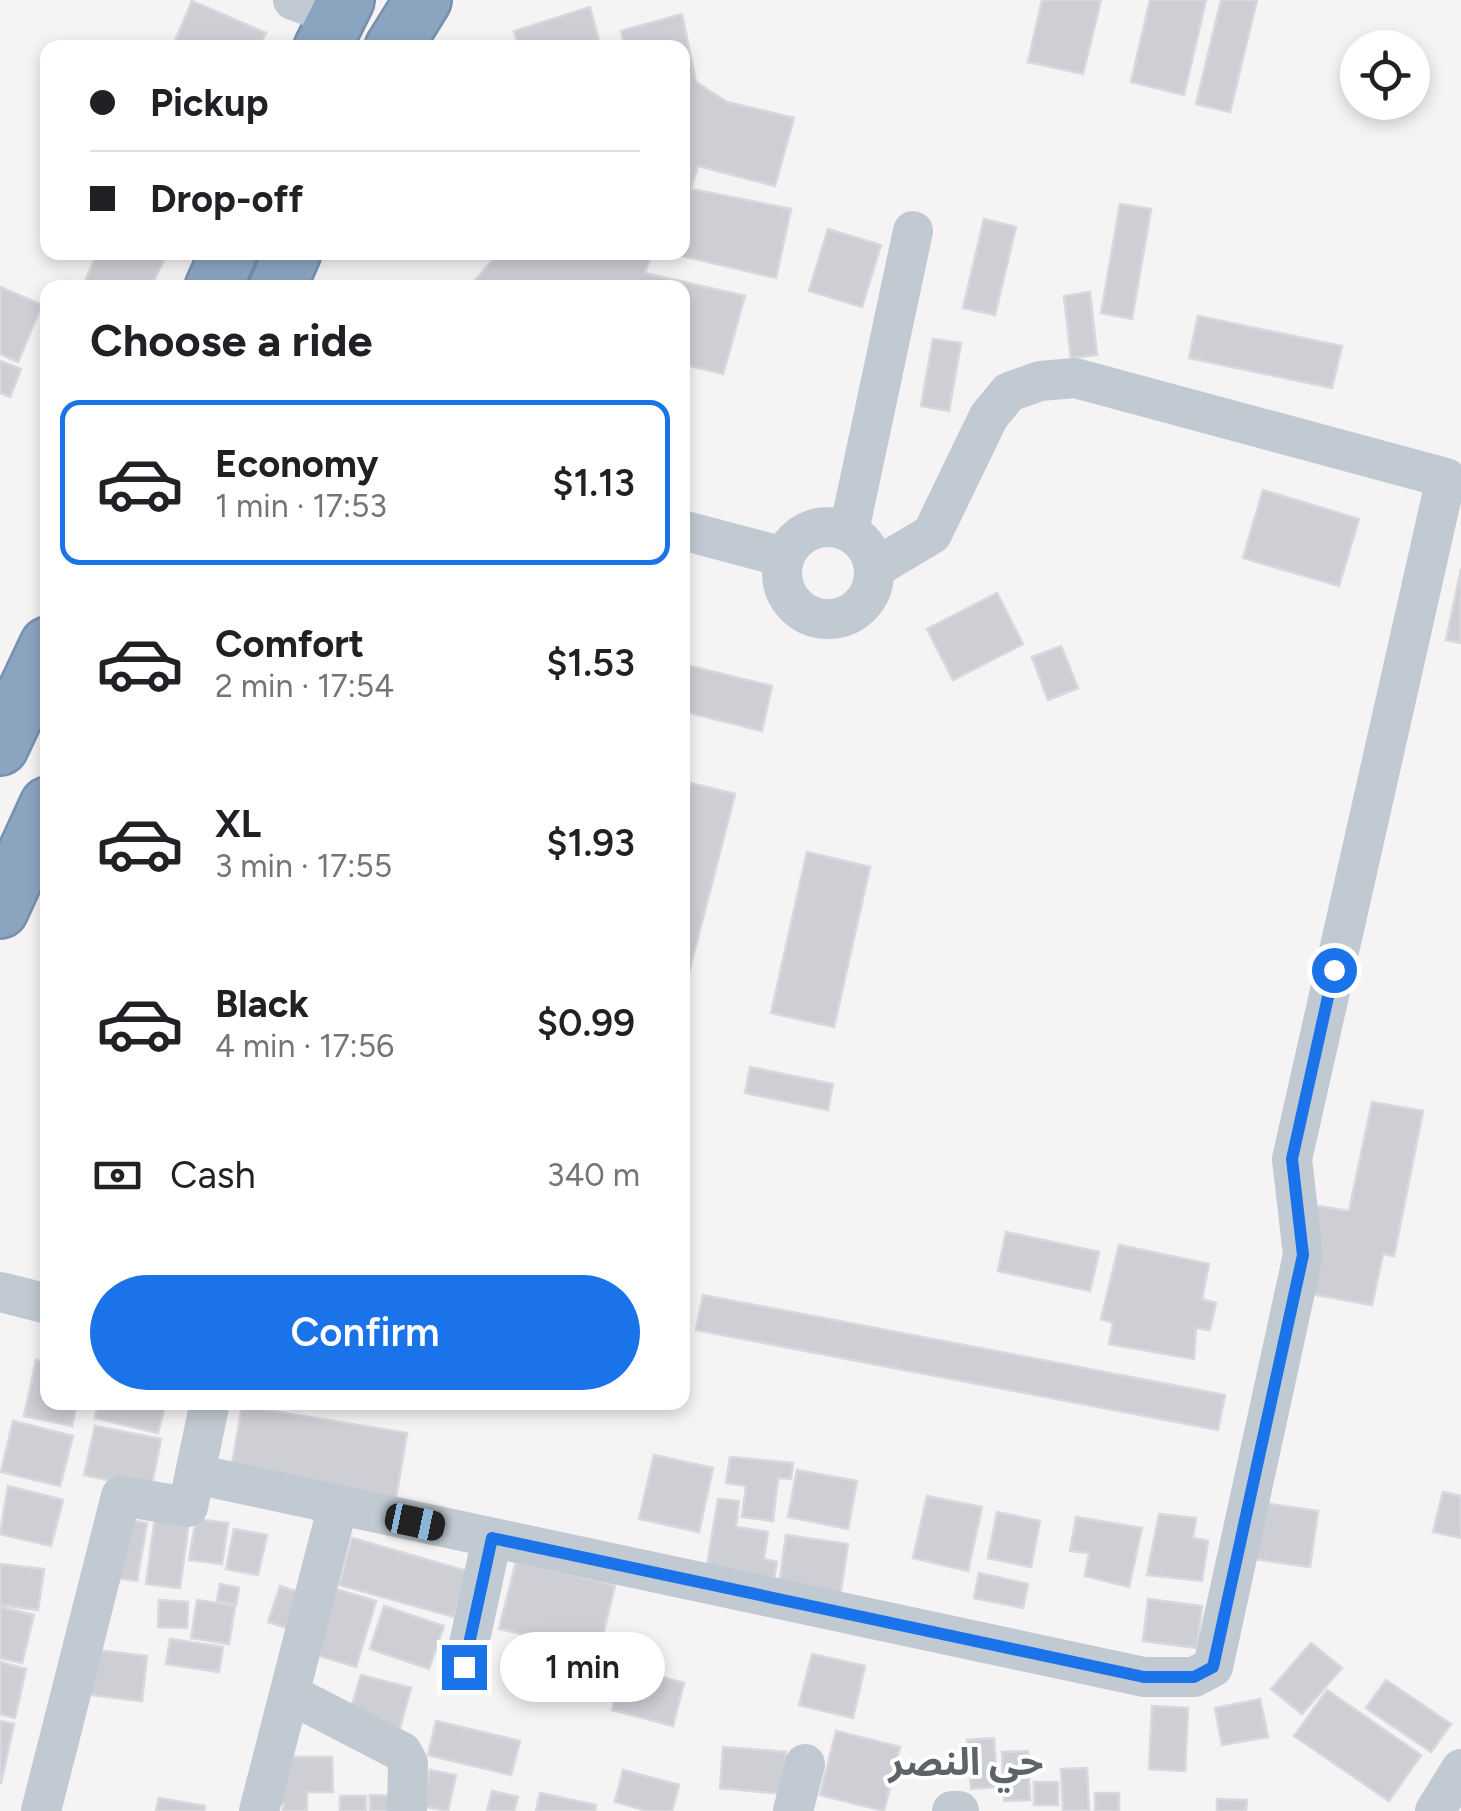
<!DOCTYPE html>
<meta charset="utf-8">
<style>
body{margin:0;font-family:Figtree,"Noto Sans Arabic",sans-serif;background:#f2f2f2;color:#202124;height:100vh;display:flex;flex-direction:column;font-size:38px;white-space:nowrap}
*{box-sizing:border-box;margin:0}
p{font-size:32px;color:#757577}
.icon{flex:none;width:55px;height:55px;fill:none;stroke:currentColor;stroke-width:2;stroke-linecap:round;stroke-linejoin:round}
.map{position:relative;flex:1;overflow:hidden}
.drawer{position:absolute;left:40px;top:280px;width:650px;height:1130px;display:flex;flex-direction:column;background:#fff;border-radius:20px;box-shadow:0 5px 15px #0003}
.drawer>*{flex:none}
.banner{position:absolute;left:40px;top:40px;width:650px;height:220px;border-radius:20px;box-shadow:0 5px 15px #0003;display:grid;align-content:center;height:220px;padding:0 50px;background:#fff}
.tools{position:absolute;left:1340px;top:30px;display:grid;gap:20px}
.tools a{display:grid;place-items:center;width:90px;height:90px;border-radius:50%;background:#fff;box-shadow:0 5px 15px #0003;font-size:50px}
.end{position:absolute;width:45px;height:45px;margin:-22px;border:12px solid #1a73e8;background:#fff;box-shadow:0 0 0 5px #fff}
.from{border-radius:50%}
.bubble{position:absolute;height:70px;border-radius:35px;background:#fff;box-shadow:0 5px 15px #0003;font-size:32px;font-weight:600;line-height:70px;text-align:center}
.car{position:absolute;width:30px;height:60px;margin:-30px -15px;border-radius:12px;box-shadow:0 0 8px 2px #0007;background:linear-gradient(#222 24%,#8ab4d8 0 40%,#222 0 76%,#8ab4d8 0 86%,#222 0)}
.banner b{display:flex;align-items:center;gap:35px;height:95px;font-size:38px}
.banner b+b{border-top:2px solid #e0e0e0}
.banner i{width:25px;height:25px;background:#202124}
ul{padding:0;list-style:none}
li{display:flex;align-items:center;gap:30px;height:165px;margin:0 20px 15px;padding:0 30px;border:5px solid transparent;border-radius:20px}
li div{flex:1}
li b{display:block;font-size:38px}
li em{font-style:normal;font-weight:600}
li.current{border-color:#1a73e8}
li>.icon{width:90px;height:90px;stroke-width:1.5}
h2{padding:0 50px;font-size:45px;line-height:120px}
.pay{display:flex;align-items:center;gap:25px;height:110px;padding:0 50px;font-size:38px}
.pay p{margin-inline-start:auto}
.button{display:flex;gap:20px;margin-top:auto;padding:20px 50px}
.button a{flex:1;height:115px;border-radius:60px;background:#1a73e8;color:#fff;font-size:40px;font-weight:600;line-height:115px;text-align:center}
.map>svg:first-child{display:block}
.building{fill:#cdcfd5;stroke:#d7d9de;stroke-width:2.5}
.lines{fill:none;stroke-linecap:round;stroke-linejoin:round}
.highway-casing{stroke:#7690ad;stroke-width:60}
.minor{stroke:#c1cad2;stroke-width:40}
.highway{stroke:#8ba5c1;stroke-width:55}
.route{stroke:#1a73e8;stroke-width:12}
.labels{text-anchor:middle;stroke-width:8;stroke-linejoin:round;paint-order:stroke}
.district-label{font-size:38px;font-weight:bold;fill:#5f6368;stroke:#fff}
</style>
<div class="map">
<svg width="1461" height="1811" viewBox="0 0 1461 1811">
<rect width="100%" height="100%" fill="#f5f3f3"/>
<g class="building">
<path d="M1042 0H1101L1083 74 1028 62Z"/>
<path d="M1150 0H1206L1184 95 1131 82Z"/>
<path d="M1221 0H1257L1230 112 1196 104Z"/>
<path d="M192 1 266 33 259 48H172Z"/>
<path d="M590 7 601 48H519L514 31Z"/>
<path d="M682 14 696 82 727 102 794 118 775 186 698 166 691 189 791 209 776 278 665 252H682V48H625L621 31Z"/>
<path d="M1120 204 1151 209 1132 319 1101 313Z"/>
<path d="M984 219 1016 227 995 315 963 308Z"/>
<path d="M828 229 881 245 862 307 809 291Z"/>
<path d="M98 252H159L166 256 150 288H82Z"/>
<path d="M500 252H652L645 273 745 296 723 374 682 364V288H579L571 282 566 288H468Z"/>
<path d="M0 287 42 305 18 362 0 354Z"/>
<path d="M1090 292 1097 355 1071 358 1064 296Z"/>
<path d="M1198 316 1342 346 1332 388 1189 358Z"/>
<path d="M933 339 961 343 949 411 921 406Z"/>
<path d="M0 361 21 369 10 397 0 393Z"/>
<path d="M1263 490 1359 519 1339 586 1243 558Z"/>
<path d="M1461 569V643L1446 640Z"/>
<path d="M997 593 1023 644 953 680 927 629Z"/>
<path d="M1061 646 1078 688 1048 700 1032 657Z"/>
<path d="M682 664 772 686 762 731 682 711Z"/>
<path d="M690 783 735 794 686 984 682 983V814Z"/>
<path d="M807 852 870 867 834 1027 771 1013Z"/>
<path d="M750 1067 833 1084 828 1110 745 1093Z"/>
<path d="M1372 1102 1423 1111 1394 1256 1383 1254 1372 1305 1305 1293 1312 1205 1349 1211Z"/>
<path d="M1006 1232 1099 1252 1090 1291 998 1271Z"/>
<path d="M1119 1245 1209 1264 1202 1299 1216 1303 1210 1330 1196 1328 1194 1359 1109 1344 1113 1323 1101 1319Z"/>
<path d="M703 1295 1225 1395 1218 1430 696 1330Z"/>
<path d="M36 1360 48 1363V1402H77L72 1426 24 1416Z"/>
<path d="M98 1402H166L158 1433 95 1418Z"/>
<path d="M242 1406 407 1433 396 1498 231 1470Z"/>
<path d="M13 1421 73 1436 60 1486 1 1472Z"/>
<path d="M95 1426 161 1439 151 1489 84 1475Z"/>
<path d="M654 1455 713 1468 699 1532 639 1519Z"/>
<path d="M730 1457 793 1463 791 1479 778 1478 773 1521 742 1517 746 1486 726 1483Z"/>
<path d="M797 1470 857 1481 848 1529 788 1517Z"/>
<path d="M8 1486 63 1500 51 1546 0 1534Z"/>
<path d="M1443 1492 1461 1496V1538L1433 1532Z"/>
<path d="M927 1496 982 1507 968 1571 913 1558Z"/>
<path d="M718 1499 739 1501 736 1527 768 1532 764 1559 777 1562 772 1590 705 1577Z"/>
<path d="M1243 1500 1318 1511 1310 1567 1234 1556Z"/>
<path d="M156 1510 190 1514 180 1588 146 1584Z"/>
<path d="M997 1512 1040 1521 1031 1567 988 1558Z"/>
<path d="M1159 1514 1196 1518 1193 1538 1208 1541 1202 1581 1147 1575Z"/>
<path d="M104 1516 147 1523 137 1581 95 1574Z"/>
<path d="M1076 1517 1142 1528 1129 1587 1085 1576 1089 1553 1070 1551Z"/>
<path d="M196 1519 228 1523 222 1564 189 1560Z"/>
<path d="M234 1529 267 1535 258 1575 226 1569Z"/>
<path d="M786 1535 848 1544 839 1602 778 1593Z"/>
<path d="M352 1538 467 1571 454 1617 339 1585Z"/>
<path d="M516 1562 615 1585 599 1652 499 1629Z"/>
<path d="M0 1564 44 1569 38 1610 0 1605Z"/>
<path d="M979 1573 1028 1584 1023 1608 974 1598Z"/>
<path d="M220 1584 239 1588 236 1605 217 1601Z"/>
<path d="M319 1584 376 1601 356 1667 299 1650Z"/>
<path d="M280 1586 301 1593 289 1629 268 1622Z"/>
<path d="M1148 1599 1202 1606 1197 1648 1143 1641Z"/>
<path d="M159 1600 188 1602 187 1628 158 1627Z"/>
<path d="M197 1600 235 1606 229 1644 191 1638Z"/>
<path d="M384 1606 444 1626 429 1669 370 1649Z"/>
<path d="M0 1607 34 1615 22 1663 0 1658Z"/>
<path d="M170 1639 223 1647 219 1672 166 1664Z"/>
<path d="M1311 1643 1342 1668 1302 1714 1271 1689Z"/>
<path d="M96 1650 147 1656 142 1701 90 1695Z"/>
<path d="M812 1654 865 1666 853 1718 799 1705Z"/>
<path d="M0 1662 26 1669 15 1718 0 1714Z"/>
<path d="M623 1667 684 1683 673 1726 612 1710Z"/>
<path d="M361 1675 411 1688 399 1732 348 1718Z"/>
<path d="M1386 1680 1451 1724 1431 1752 1366 1708Z"/>
<path d="M1327 1690 1421 1755 1389 1801 1294 1736Z"/>
<path d="M1260 1699 1268 1737 1222 1745 1215 1708Z"/>
<path d="M1152 1706 1188 1708 1185 1771 1149 1769Z"/>
<path d="M0 1721 14 1724 1 1783H0Z"/>
<path d="M436 1721 520 1741 511 1775 428 1755Z"/>
<path d="M836 1731 900 1747 884 1811 820 1795Z"/>
<path d="M994 1738 997 1787 971 1789 967 1740Z"/>
<path d="M723 1747 786 1752 783 1794 720 1788Z"/>
<path d="M1028 1751 1030 1800 1004 1801 1002 1752Z"/>
<path d="M280 1757H332L333 1792H307V1811H283V1804L271 1805Z"/>
<path d="M1087 1768 1089 1810 1063 1811 1061 1769Z"/>
<path d="M430 1770 456 1775 448 1811 422 1806Z"/>
<path d="M623 1770 679 1785 672 1811H647L615 1802Z"/>
<rect x="1034" y="1782" width="24" height="23"/>
<path d="M492 1791 518 1797 514 1811H487Z"/>
<path d="M540 1793 596 1805 595 1811H536Z"/>
<rect x="1095" y="1793" width="24" height="18"/>
<path d="M370 1795 394 1796V1811H370Z"/>
<rect x="340" y="1796" width="26" height="15"/>
<path d="M159 1798 205 1806 204 1811H156Z"/>
<path d="M1217 1799 1247 1800 1246 1811H1217Z"/>
</g>
<g class="lines">
<g class="highway-casing">
<g id="highway">
<path d="M322 48 346 0"/>
<path d="M393 48 423 0"/>
<path d="M213 288 229 252"/>
<path d="M277 288 293 252"/>
<path d="M0 747 48 645"/>
<path d="M0 910 48 805"/>
</g>
</g>
<g class="minor">
<path d="M293 0 336 16"/>
<circle cx="828" cy="573" r="46"/>
<path d="M682 530 784 557"/>
<path d="M849 531 913 231"/>
<path d="M0 1292 48 1304"/>
<path d="M195 1474 1144 1677H1194L1213 1667 1303 1255 1292 1159 1446 478 1075 378 1040 381 1009 392 989 416 932 534 875 568"/>
<path d="M464 1667 492 1538"/>
<path d="M290 1694 402 1752 408 1763 407 1811"/>
<path d="M41 1811 121 1496 188 1507 210 1402"/>
<path d="M259 1811 338 1505"/>
<path d="M793 1811 805 1764"/>
<path d="M952 1811H959"/>
<path d="M1435 1811 1461 1769"/>
</g>
<use href="#highway" class="highway"/>
</g>
<g class="lines">
<path class="route" d="M464 1667 492 1538 1144 1677H1194L1213 1667 1303 1255 1292 1159 1334 970"/>
</g>
<g class="labels">
<g class="district-label">
<text x="966" y="1775">حي النصر</text>
</g>
</g>
</svg>
<div class="tools">
<a><svg class="icon" aria-label="locate" viewBox="0 0 24 24"><circle cx="12" cy="12" r="6"/><path d="M12 2v4M12 18v4M2 12h4M18 12h4"/></svg></a>
</div>
<i class="end from" style="left:1334px;top:970px"></i>
<i class="end" style="left:464px;top:1667px"></i>
<div class="bubble" style="left:500px;top:1632px;width:165px">1 min</div>
<i class="car" style="left:415px;top:1522px;rotate:102deg"></i>
<div class="banner">
<b><i class="from"></i>Pickup</b>
<b><i></i>Drop-off</b>
</div>
<section class="drawer">
<h2>Choose a ride</h2>
<ul>
<li class="current"><svg class="icon" aria-label="car" viewBox="0 0 24 24"><path d="M5 17H2v-5l4-1 3-4h7l3 4 3 1v5h-3M9 17h6M6 11h13"/><circle cx="7" cy="17" r="2"/><circle cx="17" cy="17" r="2"/></svg><div><b>Economy</b><p>1 min · 17:53</p></div><em>$1.13</em></li>
<li><svg class="icon" aria-label="car" viewBox="0 0 24 24"><path d="M5 17H2v-5l4-1 3-4h7l3 4 3 1v5h-3M9 17h6M6 11h13"/><circle cx="7" cy="17" r="2"/><circle cx="17" cy="17" r="2"/></svg><div><b>Comfort</b><p>2 min · 17:54</p></div><em>$1.53</em></li>
<li><svg class="icon" aria-label="car" viewBox="0 0 24 24"><path d="M5 17H2v-5l4-1 3-4h7l3 4 3 1v5h-3M9 17h6M6 11h13"/><circle cx="7" cy="17" r="2"/><circle cx="17" cy="17" r="2"/></svg><div><b>XL</b><p>3 min · 17:55</p></div><em>$1.93</em></li>
<li><svg class="icon" aria-label="car" viewBox="0 0 24 24"><path d="M5 17H2v-5l4-1 3-4h7l3 4 3 1v5h-3M9 17h6M6 11h13"/><circle cx="7" cy="17" r="2"/><circle cx="17" cy="17" r="2"/></svg><div><b>Black</b><p>4 min · 17:56</p></div><em>$0.99</em></li>
</ul>
<div class="pay"><svg class="icon" aria-label="cash" viewBox="0 0 24 24"><path d="M3 7h18v10H3z"/><circle cx="12" cy="12" r="2"/></svg>Cash<p>340 m</p></div>
<div class="button"><a>Confirm</a></div>
</section>
</div>
